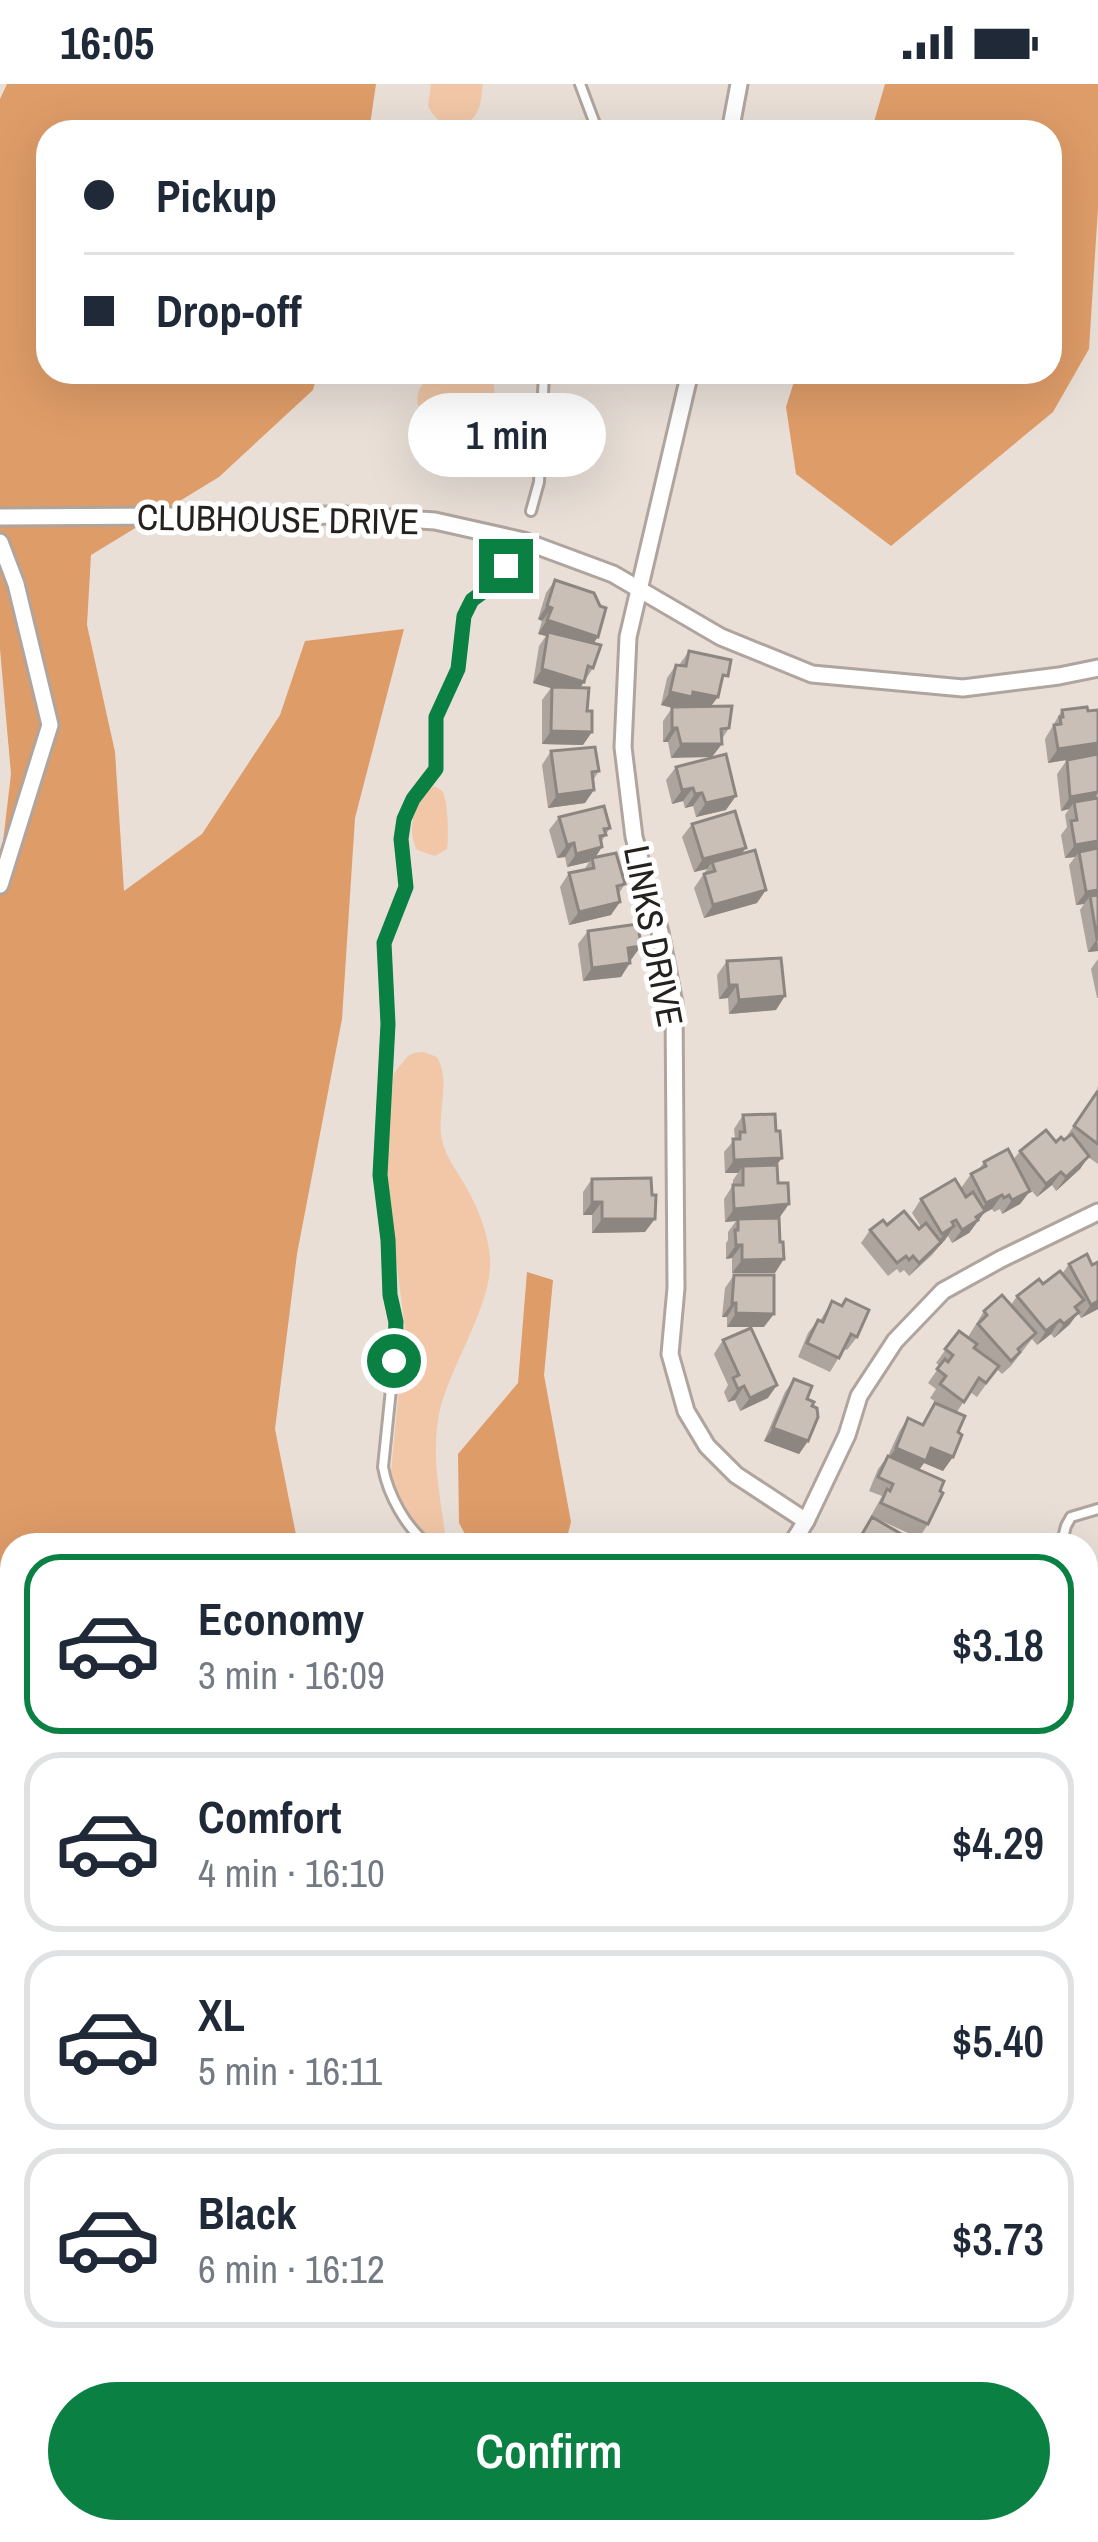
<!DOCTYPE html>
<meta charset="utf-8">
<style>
body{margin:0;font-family:"Archivo Narrow",sans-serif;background:#f6f6f7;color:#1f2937;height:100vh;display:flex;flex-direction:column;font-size:45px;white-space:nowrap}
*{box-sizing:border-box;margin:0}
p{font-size:39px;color:#747a83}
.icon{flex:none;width:66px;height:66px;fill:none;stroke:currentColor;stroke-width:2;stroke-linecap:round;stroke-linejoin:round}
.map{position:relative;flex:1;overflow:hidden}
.drawer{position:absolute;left:0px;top:1449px;width:1098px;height:1011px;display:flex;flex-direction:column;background:#fff;border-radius:36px 36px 0 0;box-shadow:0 12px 48px #0002}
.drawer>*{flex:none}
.top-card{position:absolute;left:36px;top:36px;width:1026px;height:264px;border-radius:36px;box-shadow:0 12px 48px #0002;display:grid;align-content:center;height:264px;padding:0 48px;background:#fff}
.end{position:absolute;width:54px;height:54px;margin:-27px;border:15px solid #0b8043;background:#fff;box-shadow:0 0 0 6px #fff}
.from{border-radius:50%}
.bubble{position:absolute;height:84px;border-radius:42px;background:#fff;box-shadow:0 12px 48px #0002;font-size:39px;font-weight:600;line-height:84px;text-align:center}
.top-card b{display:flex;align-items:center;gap:42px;height:114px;font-size:45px}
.top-card b+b{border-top:3px solid #e0e1e3}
.top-card i{width:30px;height:30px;background:#1f2937}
ul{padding:21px 0 0;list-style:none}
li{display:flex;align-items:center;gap:36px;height:180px;margin:0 24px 18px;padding:0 24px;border:6px solid #e0e1e3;border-radius:36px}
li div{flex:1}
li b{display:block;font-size:45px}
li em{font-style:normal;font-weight:600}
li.current{border-color:#0b8043}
li>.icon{width:108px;height:108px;stroke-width:1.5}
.button{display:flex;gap:24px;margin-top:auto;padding:24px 48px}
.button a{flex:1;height:138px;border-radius:72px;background:#0b8043;color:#fff;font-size:48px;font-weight:600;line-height:138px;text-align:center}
.status{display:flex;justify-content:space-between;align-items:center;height:84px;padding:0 60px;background:#fff;direction:ltr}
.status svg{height:33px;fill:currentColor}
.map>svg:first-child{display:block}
.green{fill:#f1c7a7}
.forest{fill:#de9c68}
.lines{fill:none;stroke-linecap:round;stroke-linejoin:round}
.lane-casing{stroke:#afa59e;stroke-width:14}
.street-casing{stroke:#afa59e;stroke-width:21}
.secondary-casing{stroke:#afa59e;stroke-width:27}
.lane{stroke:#fff;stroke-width:8}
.street{stroke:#fff;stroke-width:15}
.secondary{stroke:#fff;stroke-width:21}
.wall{fill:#ada49d}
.shaded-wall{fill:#8d8680}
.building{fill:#c9bfb7;stroke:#8d8680;stroke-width:3}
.route{stroke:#0b8043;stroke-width:15}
.labels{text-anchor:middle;stroke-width:10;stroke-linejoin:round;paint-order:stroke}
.street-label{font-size:36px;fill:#25211e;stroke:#fff}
</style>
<div class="status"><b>16:05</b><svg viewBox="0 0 49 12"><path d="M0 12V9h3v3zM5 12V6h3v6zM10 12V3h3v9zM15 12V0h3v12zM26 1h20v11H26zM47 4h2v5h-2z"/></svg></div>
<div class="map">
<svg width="1098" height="2458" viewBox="0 0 1098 2458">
<rect width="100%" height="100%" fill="#e9dfd7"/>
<g class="green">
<path d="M431 0H483C481 10 482 21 476 30 462 52 437 42 428 22Z"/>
<path d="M439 288H490C500 310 493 344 474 359L460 356 450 342 426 331 418 321C415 305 425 295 439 288Z"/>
<path d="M434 702C437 704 440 704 442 707 448 713 449 757 447 765L435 772 417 766C406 745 414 715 434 702Z"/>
<path d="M414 969 423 968 437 973C453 1002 433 1033 444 1063 449 1078 459 1090 466 1103 478 1124 488 1149 490 1173 494 1219 449 1282 439 1330 431 1372 440 1409 445 1450L443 1455 437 1457 423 1450 411 1436 397 1411 391 1388 405 1244 388 1114 386 1056 394 989 408 972Z"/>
</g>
<g class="forest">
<path d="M7 0H376L369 48H48V288H318L313 306 219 393 91 471 87 541 115 668 124 807 202 750 280 631 305 557 404 545 355 734 342 935 297 1170 275 1345 298 1461H12V1798L0 1812V783L11 690 0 565V15Z"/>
<path d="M885 0H1098V124L1089 265 1053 328 891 462 796 390 786 323 797 288H1050V48H871Z"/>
<path d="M527 1188 553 1196 544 1291 571 1438 565 1461H471L459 1439 458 1370 518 1299Z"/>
<path d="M0 1954 12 1964V2159H0Z"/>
</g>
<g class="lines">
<g class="lane-casing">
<g id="lane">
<path d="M580 0 598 48"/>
<path d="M531 427 539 398 544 288"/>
<path d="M429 1461C406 1444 388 1411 383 1383L397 1247 390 1211 388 1156 380 1091 388 941 384 859 406 803 401 755 404 735 413 715 436 685V633L458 585 464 532 472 516 498 497 506 483"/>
<path d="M1061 1461 1066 1442 1071 1433 1098 1425"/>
</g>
</g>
<g class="street-casing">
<g id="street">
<path d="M730 48 739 0"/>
<path d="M690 288 628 553 623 663 634 753 660 848 674 919 676 1204 670 1270 686 1327 707 1362 736 1391 806 1437"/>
<path d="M0 433 344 431 435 437 524 457 613 490 721 553 812 590 963 604 1059 592 1098 584"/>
<path d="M0 458 16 500 50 641 0 801"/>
<path d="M791 1461 806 1437 847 1351 859 1312 895 1257 943 1207 1001 1175 1098 1128"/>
<path d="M0 2423 1 2386"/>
<path d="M306 2448V2458"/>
<path d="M618 2448V2458"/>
<path d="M1045 2448V2458"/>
</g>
</g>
<g class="secondary-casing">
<path id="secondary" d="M0 2386H12"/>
</g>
<use href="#lane" class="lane"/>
<use href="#street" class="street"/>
<use href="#secondary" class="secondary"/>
</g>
<g class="wall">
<path d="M555 496 593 559V584L580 604 583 661 542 660V616L551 604 533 599 539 562 546 552 538 550 542 537 538 535 546 509Z"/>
<path d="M689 567 720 603 711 623 729 644 722 655 671 674 668 658H663V637L672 624 661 621 667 594 676 581H679Z"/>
<path d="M1062 626 1098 711 1096 714 1098 867 1088 868 1080 826 1084 820 1076 821 1069 781 1075 773 1065 774 1061 751 1067 743 1065 731 1069 725 1061 727 1057 690 1067 676 1075 674 1048 679 1045 655Z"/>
<path d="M551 667 599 687 593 696 585 719 548 724 542 681Z"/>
<path d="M676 683 726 726 696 733 693 722 685 724 683 717 672 720 666 696Z"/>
<path d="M559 733 610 744 601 758 595 774 625 800 619 809 611 831 569 841 560 803 569 789 584 786 589 778 567 783 565 773 557 774 549 746Z"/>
<path d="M692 740 742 769 757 819 704 834 694 804 707 785 694 788 682 753Z"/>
<path d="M588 847 641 862 630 876 621 893 583 897 578 860Z"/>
<path d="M1098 875V914H1097L1091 885Z"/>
<path d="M727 877 776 926 729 930 728 914 719 915 717 891Z"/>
<path d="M1098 1001V1080L1088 1073 1080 1085 1056 1107 1052 1101 1037 1113 1026 1100 1030 1107 1020 1120 1002 1130 1000 1125 994 1128 992 1125 984 1129 969 1149 952 1159 948 1152 932 1171 909 1192 904 1186 900 1189 897 1185 888 1192 861 1159 870 1146 887 1141 919 1145 921 1143 912 1129 921 1115 961 1104 971 1090 978 1087 984 1078 1013 1076 1020 1067 1064 1056 1097 1008Z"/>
<path d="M743 1031 776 1047 782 1074 776 1081 780 1133 768 1134 775 1189H732V1174L726 1175V1159L728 1156V1148L736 1137 725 1138 724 1115 733 1101V1096L738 1089H725L724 1068 735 1055 734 1045Z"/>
<path d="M592 1095 645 1148 592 1149V1131H583V1108Z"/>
<path d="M1098 1178V1225L1081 1234 1078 1229 1069 1241 1054 1254 1051 1250 1037 1261 1032 1255 1011 1282 1002 1290 997 1285 977 1313 970 1308 957 1328 943 1387 924 1379 919 1386 928 1440 919 1454 871 1432 882 1412 869 1407 878 1385 888 1372 899 1348 908 1334 922 1340 935 1319 940 1321 930 1314 936 1305 928 1299 940 1282 936 1279 959 1247 968 1253 984 1227 1011 1221 1017 1212 1062 1190 1069 1180 1092 1181Z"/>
<path d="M734 1191 764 1243H727V1233H722L725 1204Z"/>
<path d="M846 1215 857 1253 847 1266 844 1265 830 1288 798 1273 808 1249 818 1236 820 1237 832 1217 841 1221Z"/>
<path d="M723 1256 768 1314 740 1327 735 1316 728 1318 724 1308 728 1301 714 1270Z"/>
<path d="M794 1295 812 1322 808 1357 799 1370 764 1357 785 1308Z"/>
<path d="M872 1433 913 1461H854Z"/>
<path d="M1098 1992V2036L1086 2030V2014Z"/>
<path d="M107 2448H158L157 2458H107Z"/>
<path d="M360 2448H408V2452L403 2458H360Z"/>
<path d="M539 2448H584V2450L578 2458H539Z"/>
<path d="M942 2448H982L981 2458H942Z"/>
</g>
<g class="shaded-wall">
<path d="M547 522 552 524 542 537 538 535Z"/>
<path d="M547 536 598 553 588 567 548 548 546 552 538 550Z"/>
<path d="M542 585 584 598 575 611 533 599Z"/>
<path d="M670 608H693L718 613 708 626 686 622 683 626 661 621Z"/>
<path d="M672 644H677L668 658H663Z"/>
<path d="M551 647 592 648 583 661 542 660Z"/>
<path d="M1098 659V671L1048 679 1058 665Z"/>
<path d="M681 660H722L712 673 671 674Z"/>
<path d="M693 704 683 717 672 720 682 706Z"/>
<path d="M594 706 585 719 548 724 557 711Z"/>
<path d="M1098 708 1091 721 1074 718 1069 725 1061 727 1070 713Z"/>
<path d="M702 709 693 722 685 724 695 710Z"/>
<path d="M736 712 726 726 696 733 706 719Z"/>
<path d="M1098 757V769L1079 768 1075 773 1065 774 1075 761Z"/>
<path d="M574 759 565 773 557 774 567 761Z"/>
<path d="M602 763 593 777 592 774 589 778 567 783 576 770Z"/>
<path d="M746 764 736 777 712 778 707 785 694 788 703 775Z"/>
<path d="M766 806 757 819 704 834 713 821Z"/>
<path d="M1098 806V818L1090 812 1084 820 1076 821 1086 808Z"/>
<path d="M620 818 611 831 569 841 579 828Z"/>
<path d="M1097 855 1098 867 1088 868Z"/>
<path d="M641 862 631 876 619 878 628 864Z"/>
<path d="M630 879 621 893 583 897 592 884Z"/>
<path d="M729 901H737L728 914 719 915Z"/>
<path d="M785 912 776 926 729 930 739 916Z"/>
<path d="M1089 1072 1080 1085 1056 1107 1066 1093Z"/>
<path d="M782 1074 772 1087 743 1082 738 1089H725L734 1076Z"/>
<path d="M1061 1088 1052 1101 1037 1113 1046 1100Z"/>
<path d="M1030 1107 1020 1120 1002 1130 1012 1116Z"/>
<path d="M1002 1111 992 1125 984 1129 969 1149 952 1159 962 1146 971 1140 986 1119Z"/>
<path d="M592 1118H602L592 1131H583Z"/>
<path d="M789 1120 780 1133 725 1138 734 1125Z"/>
<path d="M602 1135H655L645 1148 592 1149Z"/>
<path d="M956 1136 948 1146 954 1142 945 1156 909 1192Z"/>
<path d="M736 1161H742L732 1174 726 1175Z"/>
<path d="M784 1175 775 1189H732L742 1176Z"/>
<path d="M1098 1217V1225L1081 1234 1091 1221Z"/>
<path d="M732 1219H736L727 1233H722Z"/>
<path d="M1079 1228 1069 1241 1054 1254 1064 1240Z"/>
<path d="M736 1229 774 1230 764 1243H727Z"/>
<path d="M1060 1236 1051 1250 1037 1261 1046 1247Z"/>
<path d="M777 1301 768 1314 740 1327 750 1314Z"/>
<path d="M744 1302 735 1316 728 1318 738 1305Z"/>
<path d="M773 1344 808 1357 799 1370 764 1357Z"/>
<path d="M896 1364H931L953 1373 943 1387 924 1379 916 1390 886 1377Z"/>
<path d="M1086 2085 1098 2087V2092L1091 2101 1086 2100Z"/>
<path d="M10 2259 0 2273V2260Z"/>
<path d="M47 2448H72L65 2458 41 2457Z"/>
<path d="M224 2448H266L259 2458H217Z"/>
<path d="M584 2450 578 2458H543L548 2451Z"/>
<path d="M370 2451 408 2452 403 2458H365Z"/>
<path d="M116 2453 142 2454 140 2458H112Z"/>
</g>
<g class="building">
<path d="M555 496 594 509 600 522 606 524 598 553 547 536 552 524 547 522Z"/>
<path d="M548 548 601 561 593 584 588 582 584 598 542 585Z"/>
<path d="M689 567 731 576 728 592 723 591 718 613 693 608 692 613 670 608 676 581 686 582Z"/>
<path d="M552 603 589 604 587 627H592V648L551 647Z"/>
<path d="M732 622 729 644 721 645 722 660H681L677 644H672V623Z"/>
<path d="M1087 623 1088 627 1098 626V659L1058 665 1054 641 1061 640 1060 633H1063L1062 626Z"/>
<path d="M595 663 599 687 592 688 594 706 557 711 551 667Z"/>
<path d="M726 670 736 712 706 719 702 709 695 710 693 704 682 706 676 683Z"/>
<path d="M1098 670V708L1070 713 1067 676Z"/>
<path d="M1098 714V757L1075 761 1071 737 1077 736 1074 718Z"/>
<path d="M604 722 610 744 604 745 606 751 600 752 602 763 576 770 574 759 567 761 559 733Z"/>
<path d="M735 727 746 764 703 775 692 740Z"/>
<path d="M1098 764V806L1086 808 1079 768Z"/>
<path d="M755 766 766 806 713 821 704 790 715 787 712 778Z"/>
<path d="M616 769 625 800 617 802 620 818 579 828 569 789 594 784 592 774Z"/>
<path d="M1098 811V855H1097L1090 812Z"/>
<path d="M638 840 641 862 628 864 630 879 592 884 588 847Z"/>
<path d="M781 874 785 912 739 916 737 901H729L727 877Z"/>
<path d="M1097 1008 1098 1009V1060L1074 1042Z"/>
<path d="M775 1030 776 1047H780L782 1074 734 1076 733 1055H740V1048H745L743 1031Z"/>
<path d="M1046 1046 1056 1058 1061 1053 1064 1056 1072 1050 1089 1072 1066 1093 1061 1088 1046 1100 1020 1067Z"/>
<path d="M1008 1065 1030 1107 1012 1116 1009 1111 1004 1114 1002 1111 986 1119 971 1090 986 1082 984 1078Z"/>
<path d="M777 1081 778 1099H788L789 1120 734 1125 733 1101H743V1082Z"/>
<path d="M651 1094 652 1111H656L655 1135H602V1118H592V1095Z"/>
<path d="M955 1095 966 1113 973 1108 985 1127 976 1133 978 1136 962 1146 956 1136 952 1138 954 1142 942 1150 921 1115Z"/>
<path d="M904 1127 919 1145 926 1139 941 1158 919 1179 913 1172 909 1176 906 1172 897 1179 870 1146 883 1136 887 1141Z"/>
<path d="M779 1134 780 1158H783L784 1175 742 1176V1161H736L735 1146H738V1135Z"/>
<path d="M1087 1170 1092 1181 1098 1178V1217L1091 1221 1069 1180Z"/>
<path d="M1060 1187 1084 1216 1075 1223 1079 1228 1064 1240 1060 1236 1046 1247 1017 1212 1039 1195 1043 1200Z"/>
<path d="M734 1191H774V1230L736 1229V1219H732Z"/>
<path d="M1002 1211 1036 1249 1018 1265 1020 1268 1011 1277 978 1240 987 1231 984 1227Z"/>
<path d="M846 1215 869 1226 857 1253 851 1250 839 1274 807 1259 818 1236 823 1238 832 1217 842 1222Z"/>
<path d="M751 1244 777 1301 750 1314 744 1302 738 1305 733 1294 739 1291 723 1256Z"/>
<path d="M959 1247 977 1260 974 1264 999 1282 986 1299 979 1294 964 1318 940 1300 946 1292 937 1285 945 1275 948 1278 953 1271 945 1265Z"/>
<path d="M794 1295 812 1302 807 1315 814 1318 812 1322 817 1324 818 1333 808 1357 773 1344Z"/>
<path d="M935 1319 965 1332 958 1348 962 1351 953 1373 931 1364 926 1377 896 1364 908 1334 923 1341Z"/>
<path d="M888 1372 944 1397 940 1407 943 1409 928 1440 881 1419 887 1405 890 1407 893 1400 878 1393Z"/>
<path d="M872 1433 915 1458 913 1461H872L873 1459 861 1452Z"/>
<path d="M1098 1996V2017L1089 2012Z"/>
<path d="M1086 2073 1098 2074V2087L1086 2085Z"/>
<path d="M8 2232 10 2259 0 2260V2233Z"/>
<path d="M116 2448H158L157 2458H142V2454L116 2453Z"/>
<path d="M370 2448H408V2452L370 2451Z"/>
<path d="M548 2448H584V2450L548 2451Z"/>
<path d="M952 2448H982L981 2458H952Z"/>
<path d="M811 2452V2457L818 2458H792L800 2457 799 2453Z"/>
</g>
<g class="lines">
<path class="route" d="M394 1277 396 1238 390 1211 388 1156 380 1091 388 940 384 859 406 803 401 755 404 735 413 715 436 685V633L458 585 464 532 472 516 498 497 506 482"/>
</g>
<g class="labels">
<g class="street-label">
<text transform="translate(278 435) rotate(1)" y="13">CLUBHOUSE DRIVE</text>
<text transform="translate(654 852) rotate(79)" y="13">LINKS DRIVE</text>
</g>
</g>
</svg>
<i class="end from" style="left:394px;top:1277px"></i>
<i class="end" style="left:506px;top:482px"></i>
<div class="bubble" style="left:408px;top:309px;width:198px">1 min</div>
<div class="top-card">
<b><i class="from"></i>Pickup</b>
<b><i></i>Drop-off</b>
</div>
<section class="drawer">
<ul>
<li class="current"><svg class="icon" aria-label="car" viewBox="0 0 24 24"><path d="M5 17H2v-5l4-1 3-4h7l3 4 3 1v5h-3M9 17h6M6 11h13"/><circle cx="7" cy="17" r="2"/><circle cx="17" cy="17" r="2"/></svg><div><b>Economy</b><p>3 min · 16:09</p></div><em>$3.18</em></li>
<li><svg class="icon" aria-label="car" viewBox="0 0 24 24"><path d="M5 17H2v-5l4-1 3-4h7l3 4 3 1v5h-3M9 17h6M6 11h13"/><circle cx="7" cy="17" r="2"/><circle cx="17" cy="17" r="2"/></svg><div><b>Comfort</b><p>4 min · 16:10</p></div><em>$4.29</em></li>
<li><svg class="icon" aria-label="car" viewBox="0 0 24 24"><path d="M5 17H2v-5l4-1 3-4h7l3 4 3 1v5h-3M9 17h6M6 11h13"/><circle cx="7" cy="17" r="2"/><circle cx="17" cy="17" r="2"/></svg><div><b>XL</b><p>5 min · 16:11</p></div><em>$5.40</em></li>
<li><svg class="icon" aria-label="car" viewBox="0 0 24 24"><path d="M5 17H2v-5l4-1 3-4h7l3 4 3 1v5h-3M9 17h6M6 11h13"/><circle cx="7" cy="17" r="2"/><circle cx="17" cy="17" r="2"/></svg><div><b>Black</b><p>6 min · 16:12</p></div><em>$3.73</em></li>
</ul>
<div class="button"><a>Confirm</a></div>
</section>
</div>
